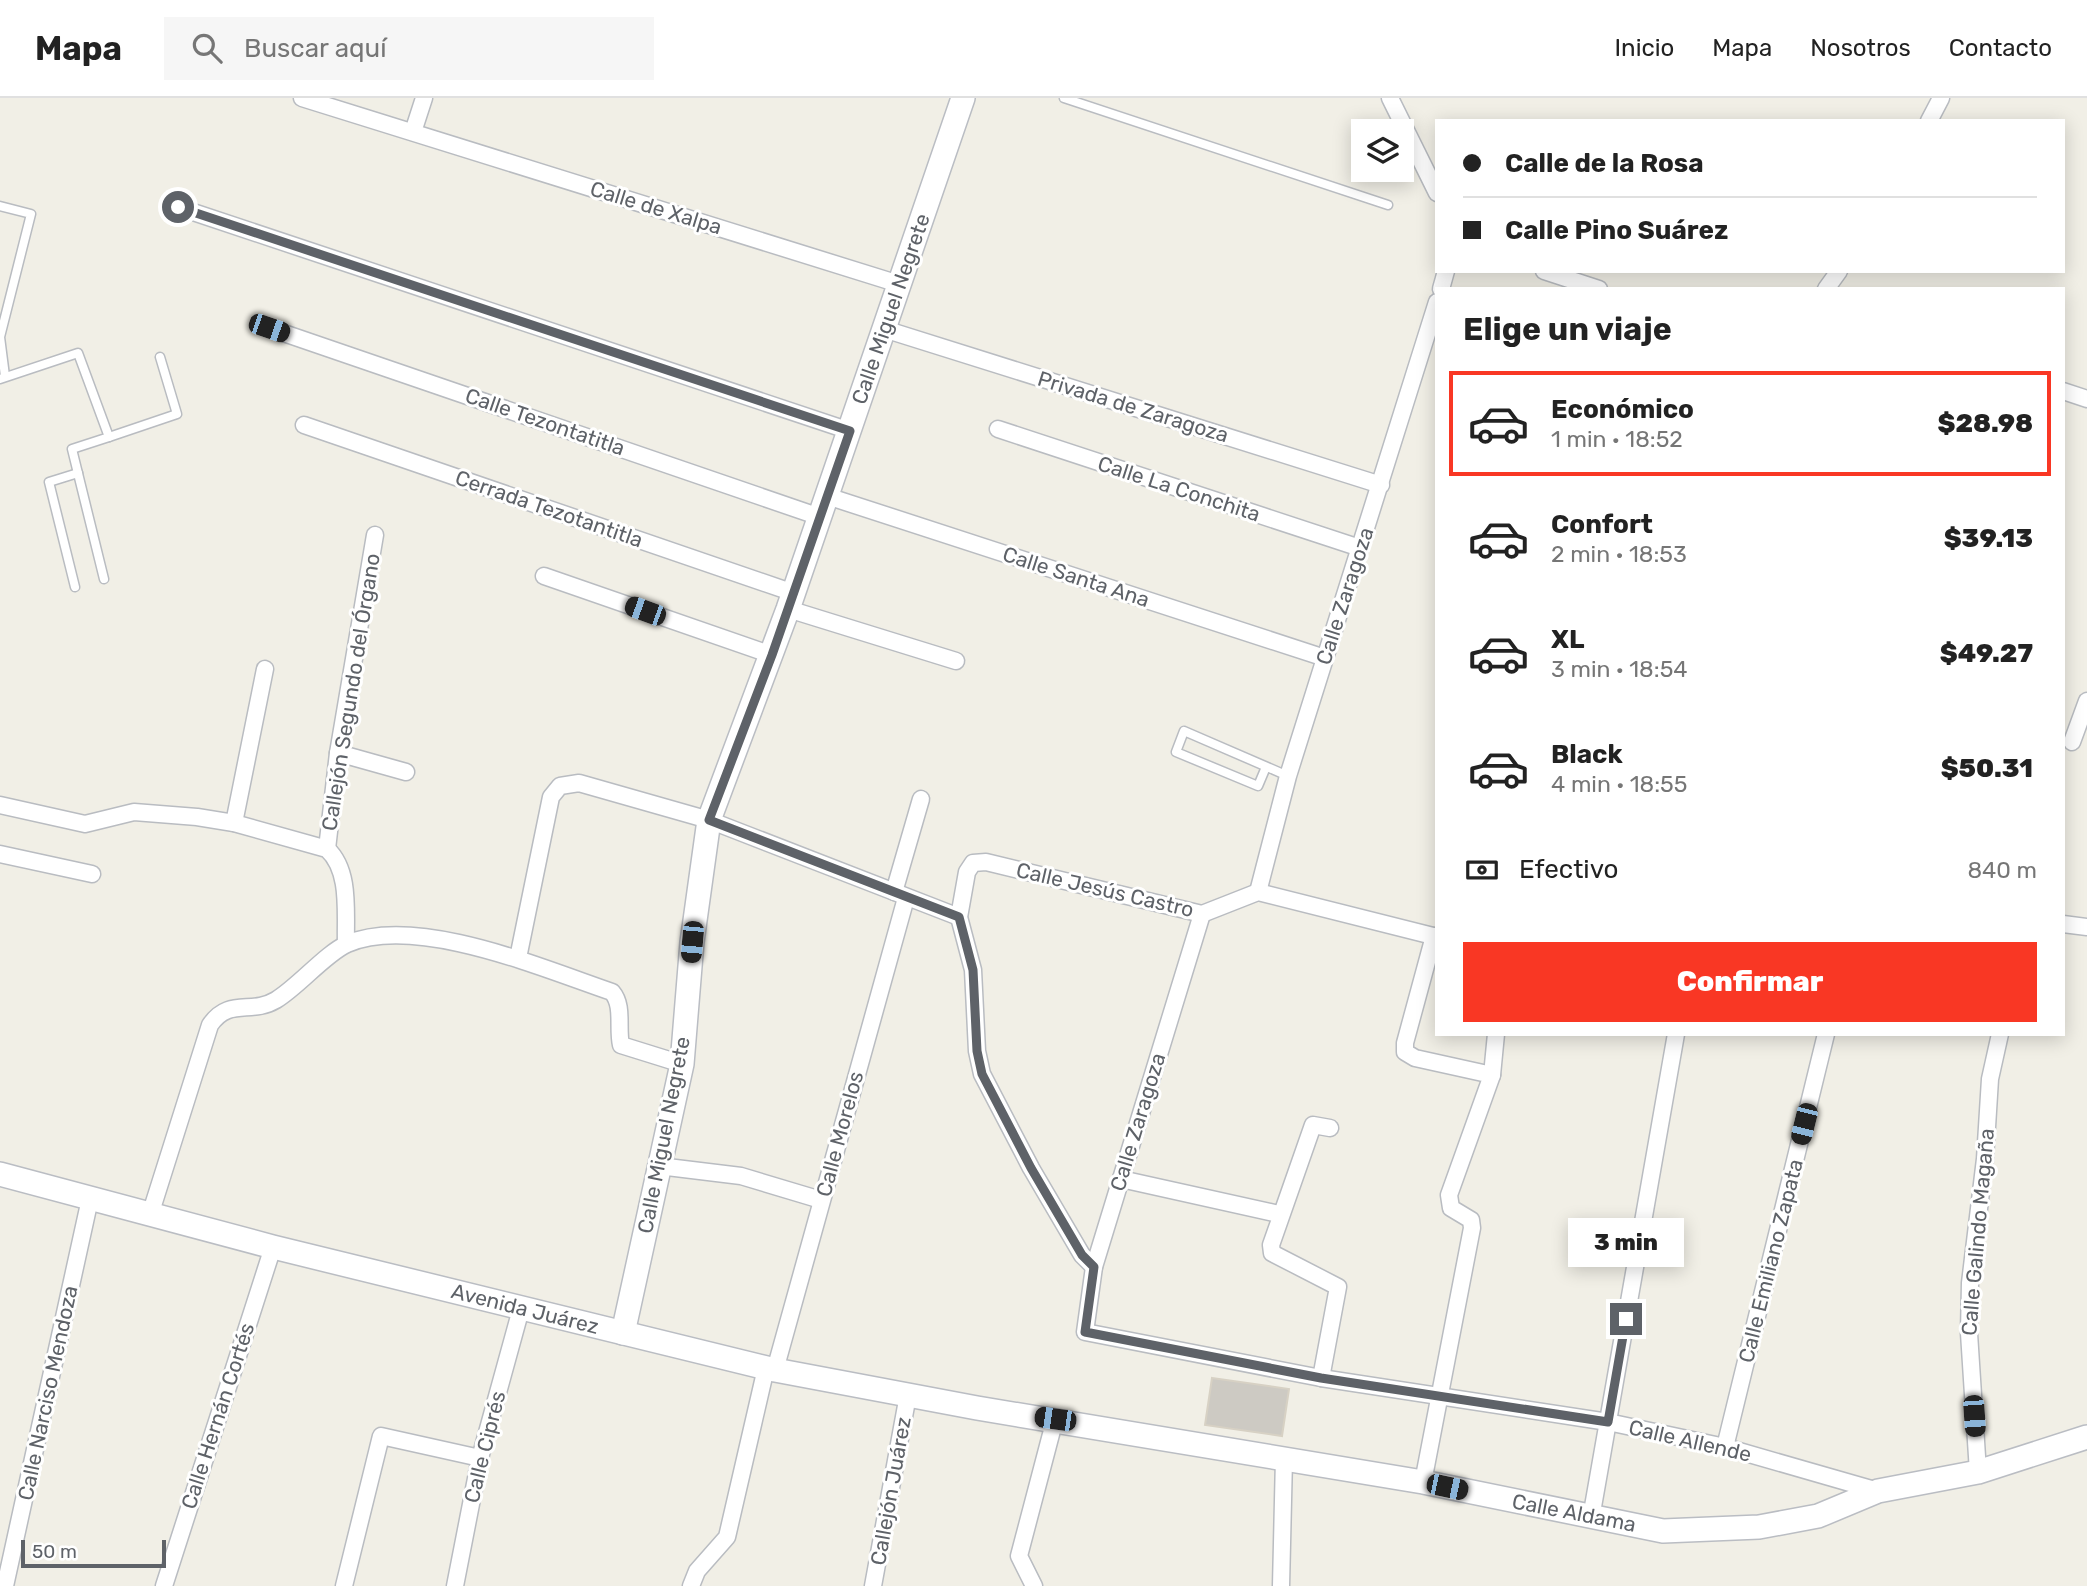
<!DOCTYPE html>
<html lang="es">
<meta charset="utf-8">
<style>
body{margin:0;font-family:Rubik,sans-serif;background:#f6f6f6;color:#222;height:100vh;display:flex;flex-direction:column;font-size:26px;white-space:nowrap}
*{box-sizing:border-box;margin:0}
p{font-size:23px;color:#767676}
.icon{flex:none;width:38px;height:38px;fill:none;stroke:currentColor;stroke-width:2;stroke-linecap:round;stroke-linejoin:round}
.map{position:relative;flex:1;overflow:hidden}
.drawer{position:absolute;left:1435px;top:189px;width:630px;height:749px;display:flex;flex-direction:column;background:#fff;border-radius:0px;box-shadow:0 4px 18px #0003}
.drawer>*{flex:none}
.hud{position:absolute;left:1435px;top:21px;width:630px;height:154px;border-radius:0px;box-shadow:0 4px 18px #0003;display:grid;align-content:center;height:154px;padding:0 28px;background:#fff}
.controls{position:absolute;left:1351px;top:21px;display:grid;gap:14px}
.controls a{display:grid;place-items:center;width:63px;height:63px;border-radius:0px;background:#fff;box-shadow:0 4px 18px #0003;font-size:35px}
.scale{position:absolute;left:21px;bottom:18px;width:145px;box-sizing:border-box;padding-left:7px;border:4px solid #5e6268;border-top:0;font-size:19px;line-height:24px;white-space:nowrap;color:#5e6268;-webkit-text-stroke:5px #fff;paint-order:stroke}
.end{position:absolute;width:32px;height:32px;margin:-16px;border:9px solid #5e6268;background:#fff;box-shadow:0 0 0 4px #fff}
.from{border-radius:50%}
.bubble{position:absolute;height:49px;border-radius:0px;background:#fff;box-shadow:0 4px 18px #0003;font-size:23px;font-weight:800;line-height:49px;text-align:center}
.car{position:absolute;width:21px;height:42px;margin:-21px -10px;border-radius:9px;box-shadow:0 0 5px 2px #0007;background:linear-gradient(#222 24%,#8ab4d8 0 40%,#222 0 76%,#8ab4d8 0 86%,#222 0)}
.hud b{display:flex;align-items:center;gap:24px;height:66px;font-size:26px}
.hud b+b{border-top:2px solid #e0e0e0}
.hud i{width:18px;height:18px;background:#222}
ul{padding:0;list-style:none}
li{display:flex;align-items:center;gap:21px;height:105px;margin:0 14px 10px;padding:0 14px;border:4px solid transparent;border-radius:0px}
li div{flex:1}
li b{display:block;font-size:26px}
li em{font-style:normal;font-weight:800}
li.current{border-color:#f93724}
li>.icon{width:63px;height:63px;stroke-width:1.5}
h2{padding:0 28px;font-size:32px;line-height:84px}
.pay{display:flex;align-items:center;gap:18px;height:77px;padding:0 28px;font-size:26px}
.pay p{margin-inline-start:auto}
.primary-button{display:flex;gap:14px;margin-top:auto;padding:14px 28px}
.primary-button a{flex:1;height:80px;border-radius:0px;background:#f93724;color:#fff;font-size:28px;font-weight:800;line-height:80px;text-align:center}
header{display:flex;align-items:center;gap:42px;box-sizing:border-box;height:98px;padding:0 35px;background:#fff;border-bottom:2px solid #e0e0e0}
header strong{font-size:33px}
nav{display:flex;gap:38px;margin-inline-start:auto;font-size:24px}
.search{width:490px;height:63px;background:#f6f6f6;display:flex;align-items:center;gap:18px;box-sizing:border-box;padding:0 24px;border-radius:0px;color:#767676;font-size:26px}
.map>svg:first-child{display:block}
.building{fill:#cdcac3;stroke:#d7d1c4;stroke-width:2}
.lines{fill:none;stroke-linecap:round;stroke-linejoin:round}
.lane-casing{stroke:#b9bcc1;stroke-width:11}
.street-casing{stroke:#b9bcc1;stroke-width:19}
.secondary-casing{stroke:#babdc3;stroke-width:26}
.lane{stroke:#fff;stroke-width:8}
.street{stroke:#fff;stroke-width:16}
.secondary{stroke:#fff;stroke-width:23}
.route{stroke:#5e6268;stroke-width:9}
.labels{text-anchor:middle;stroke-width:6;stroke-linejoin:round;paint-order:stroke}
.street-label{font-size:21px;fill:#5e6268;stroke:#fff}
</style>
<header>
<strong>Mapa</strong>
<div class="search"><svg class="icon" aria-label="search" viewBox="0 0 24 24"><circle cx="10" cy="10" r="6"/><path d="M15 15l6 6"/></svg>Buscar aquí</div>
<nav><a>Inicio</a><a>Mapa</a><a>Nosotros</a><a>Contacto</a></nav>
</header>
<div class="map">
<svg width="2087" height="1488" viewBox="0 0 2087 1488">
<rect width="100%" height="100%" fill="#f1efe6"/>
<path class="building" d="M1212 1280 1289 1291 1282 1338 1205 1327Z"/>
<g class="lines">
<g class="lane-casing">
<g id="lane">
<path d="M1064 0 1388 107"/>
<path d="M0 108 31 116 0 239 5 278"/>
<path d="M0 281 78 255 109 339 72 351 104 481"/>
<path d="M109 339 177 316 160 259"/>
<path d="M75 489 49 384 78 375"/>
<path d="M1266 669 1258 688 1176 654 1184 633 1288 678"/>
</g>
</g>
<g class="street-casing">
<g id="street">
<path d="M302 0 899 186"/>
<path d="M1390 0 1437 95"/>
<path d="M1929 23 1941 0"/>
<path d="M413 34 424 0"/>
<path d="M178 109 850 333"/>
<path d="M1544 173 1599 191"/>
<path d="M1441 191 1446 173"/>
<path d="M1826 191 1839 173"/>
<path d="M269 230 820 419"/>
<path d="M884 231 1381 387"/>
<path d="M2063 293 2087 301"/>
<path d="M304 327 794 495"/>
<path d="M998 331 1360 450"/>
<path d="M827 398 1325 560"/>
<path d="M544 478 772 557"/>
<path d="M788 511 956 563"/>
<path d="M2072 644 2087 603"/>
<path d="M338 655 406 674"/>
<path d="M0 707 85 726 134 714 197 719 234 725 327 751C351 773 345 815 346 846"/>
<path d="M234 725 265 571"/>
<path d="M327 751 338 655 375 437"/>
<path d="M0 756 92 776"/>
<path d="M894 794 921 701"/>
<path d="M1258 794 1288 678 1437 204"/>
<path d="M1202 816 1094 1169 1085 1234 1321 1280 1608 1324 1725 1349 1878 1393"/>
<path d="M2063 826 2087 829"/>
<path d="M518 860 551 699 560 688 579 685 709 722 959 819"/>
<path d="M1492 977 1496 936"/>
<path d="M659 1068 741 1078 821 1102"/>
<path d="M1121 1081 1279 1116"/>
<path d="M150 1117 210 927C229 899 251 917 276 902 299 888 325 856 347 846 416 816 544 871 612 894 624 908 617 929 621 947L682 966"/>
<path d="M1094 1169 1082 1157 1031 1070 982 976 977 953 973 872 959 819 967 774 973 765 986 764 1202 816 1258 794 1437 839"/>
<path d="M775 1272 906 800"/>
<path d="M1321 1280 1338 1189 1272 1155 1271 1147 1313 1027 1330 1030"/>
<path d="M1725 1349 1826 936"/>
<path d="M1978 1374 1969 1235 1970 1185 1985 1061 1990 981 2000 936"/>
<path d="M1423 1384 1472 1130 1471 1122 1451 1110 1449 1097 1492 977 1415 960 1405 954V945L1434 838"/>
<path d="M1591 1420 1676 936"/>
<path d="M5 1488 90 1101"/>
<path d="M164 1488 273 1149"/>
<path d="M344 1488 381 1338 480 1360"/>
<path d="M455 1488 480 1360 521 1211"/>
<path d="M691 1488 697 1473 727 1439 766 1270"/>
<path d="M873 1488 908 1297"/>
<path d="M1034 1488 1019 1458 1055 1321"/>
<path d="M1281 1488 1284 1360"/>
</g>
</g>
<g class="secondary-casing">
<g id="secondary">
<path d="M0 1076 273 1149 775 1272 977 1310 1423 1384 1663 1433 1759 1429 1818 1418 1878 1393 1978 1374 2087 1339"/>
<path d="M623 1235 682 966 692 844 709 722 788 511 963 0"/>
</g>
</g>
<use href="#lane" class="lane"/>
<use href="#street" class="street"/>
<use href="#secondary" class="secondary"/>
</g>
<g class="lines">
<path class="route" d="M178 109 850 333 772 557 709 722 959 819 973 872 977 953 982 976 1031 1070 1082 1157 1094 1169 1085 1234 1321 1280 1608 1324 1626 1221"/>
</g>
<g class="labels">
<g class="street-label">
<text transform="translate(656 110) rotate(17)" y="7">Calle de Xalpa</text>
<text transform="translate(891 211) rotate(-71)" y="7">Calle Miguel Negrete</text>
<text transform="translate(1133 309) rotate(17)" y="7">Privada de Zaragoza</text>
<text transform="translate(545 324) rotate(19)" y="7">Calle Tezontatitla</text>
<text transform="translate(1179 391) rotate(18)" y="7">Calle La Conchita</text>
<text transform="translate(549 411) rotate(19)" y="7">Cerrada Tezotantitla</text>
<text transform="translate(1076 479) rotate(18)" y="7">Calle Santa Ana</text>
<text transform="translate(1345 498) rotate(-72)" y="7">Calle Zaragoza</text>
<text transform="translate(351 594) rotate(-81)" y="7">Callejón Segundo del Órgano</text>
<text transform="translate(1105 792) rotate(13)" y="7">Calle Jesús Castro</text>
<text transform="translate(1138 1024) rotate(-73)" y="7">Calle Zaragoza</text>
<text transform="translate(840 1036) rotate(-75)" y="7">Calle Morelos</text>
<text transform="translate(664 1037) rotate(-79)" y="7">Calle Miguel Negrete</text>
<text transform="translate(1978 1134) rotate(-85)" y="7">Calle Galindo Magaña</text>
<text transform="translate(1771 1163) rotate(-76)" y="7">Calle Emiliano Zapata</text>
<text transform="translate(525 1211) rotate(14)" y="7">Avenida Juárez</text>
<text transform="translate(48 1295) rotate(-78)" y="7">Calle Narciso Mendoza</text>
<text transform="translate(218 1318) rotate(-72)" y="7">Calle Hernán Cortés</text>
<text transform="translate(1690 1343) rotate(13)" y="7">Calle Allende</text>
<text transform="translate(485 1349) rotate(-76)" y="7">Calle Ciprés</text>
<text transform="translate(891 1393) rotate(-80)" y="7">Callejón Juárez</text>
<text transform="translate(1574 1415) rotate(11)" y="7">Calle Aldama</text>
</g>
</g>
</svg>
<div class="controls">
<a><svg class="icon" aria-label="layers" viewBox="0 0 24 24"><path d="M12 4l9 5-9 5-9-5zM3 14l9 5 9-5"/></svg></a>
</div>
<div class="scale">50 m</div>
<i class="end from" style="left:178px;top:109px"></i>
<i class="end" style="left:1626px;top:1221px"></i>
<div class="bubble" style="left:1568px;top:1120px;width:116px">3 min</div>
<i class="car" style="left:269px;top:230px;rotate:109deg"></i>
<i class="car" style="left:645px;top:513px;rotate:290deg"></i>
<i class="car" style="left:692px;top:844px;rotate:185deg"></i>
<i class="car" style="left:1804px;top:1026px;rotate:194deg"></i>
<i class="car" style="left:1974px;top:1318px;rotate:176deg"></i>
<i class="car" style="left:1055px;top:1321px;rotate:278deg"></i>
<i class="car" style="left:1447px;top:1389px;rotate:102deg"></i>
<div class="hud">
<b><i class="from"></i>Calle de la Rosa</b>
<b><i></i>Calle Pino Suárez</b>
</div>
<section class="drawer">
<h2>Elige un viaje</h2>
<ul>
<li class="current"><svg class="icon" aria-label="car" viewBox="0 0 24 24"><path d="M5 17H2v-5l4-1 3-4h7l3 4 3 1v5h-3M9 17h6M6 11h13"/><circle cx="7" cy="17" r="2"/><circle cx="17" cy="17" r="2"/></svg><div><b>Económico</b><p>1 min · 18:52</p></div><em>$28.98</em></li>
<li><svg class="icon" aria-label="car" viewBox="0 0 24 24"><path d="M5 17H2v-5l4-1 3-4h7l3 4 3 1v5h-3M9 17h6M6 11h13"/><circle cx="7" cy="17" r="2"/><circle cx="17" cy="17" r="2"/></svg><div><b>Confort</b><p>2 min · 18:53</p></div><em>$39.13</em></li>
<li><svg class="icon" aria-label="car" viewBox="0 0 24 24"><path d="M5 17H2v-5l4-1 3-4h7l3 4 3 1v5h-3M9 17h6M6 11h13"/><circle cx="7" cy="17" r="2"/><circle cx="17" cy="17" r="2"/></svg><div><b>XL</b><p>3 min · 18:54</p></div><em>$49.27</em></li>
<li><svg class="icon" aria-label="car" viewBox="0 0 24 24"><path d="M5 17H2v-5l4-1 3-4h7l3 4 3 1v5h-3M9 17h6M6 11h13"/><circle cx="7" cy="17" r="2"/><circle cx="17" cy="17" r="2"/></svg><div><b>Black</b><p>4 min · 18:55</p></div><em>$50.31</em></li>
</ul>
<div class="pay"><svg class="icon" aria-label="cash" viewBox="0 0 24 24"><path d="M3 7h18v10H3z"/><circle cx="12" cy="12" r="2"/></svg>Efectivo<p>840 m</p></div>
<div class="primary-button"><a>Confirmar</a></div>
</section>
</div>
